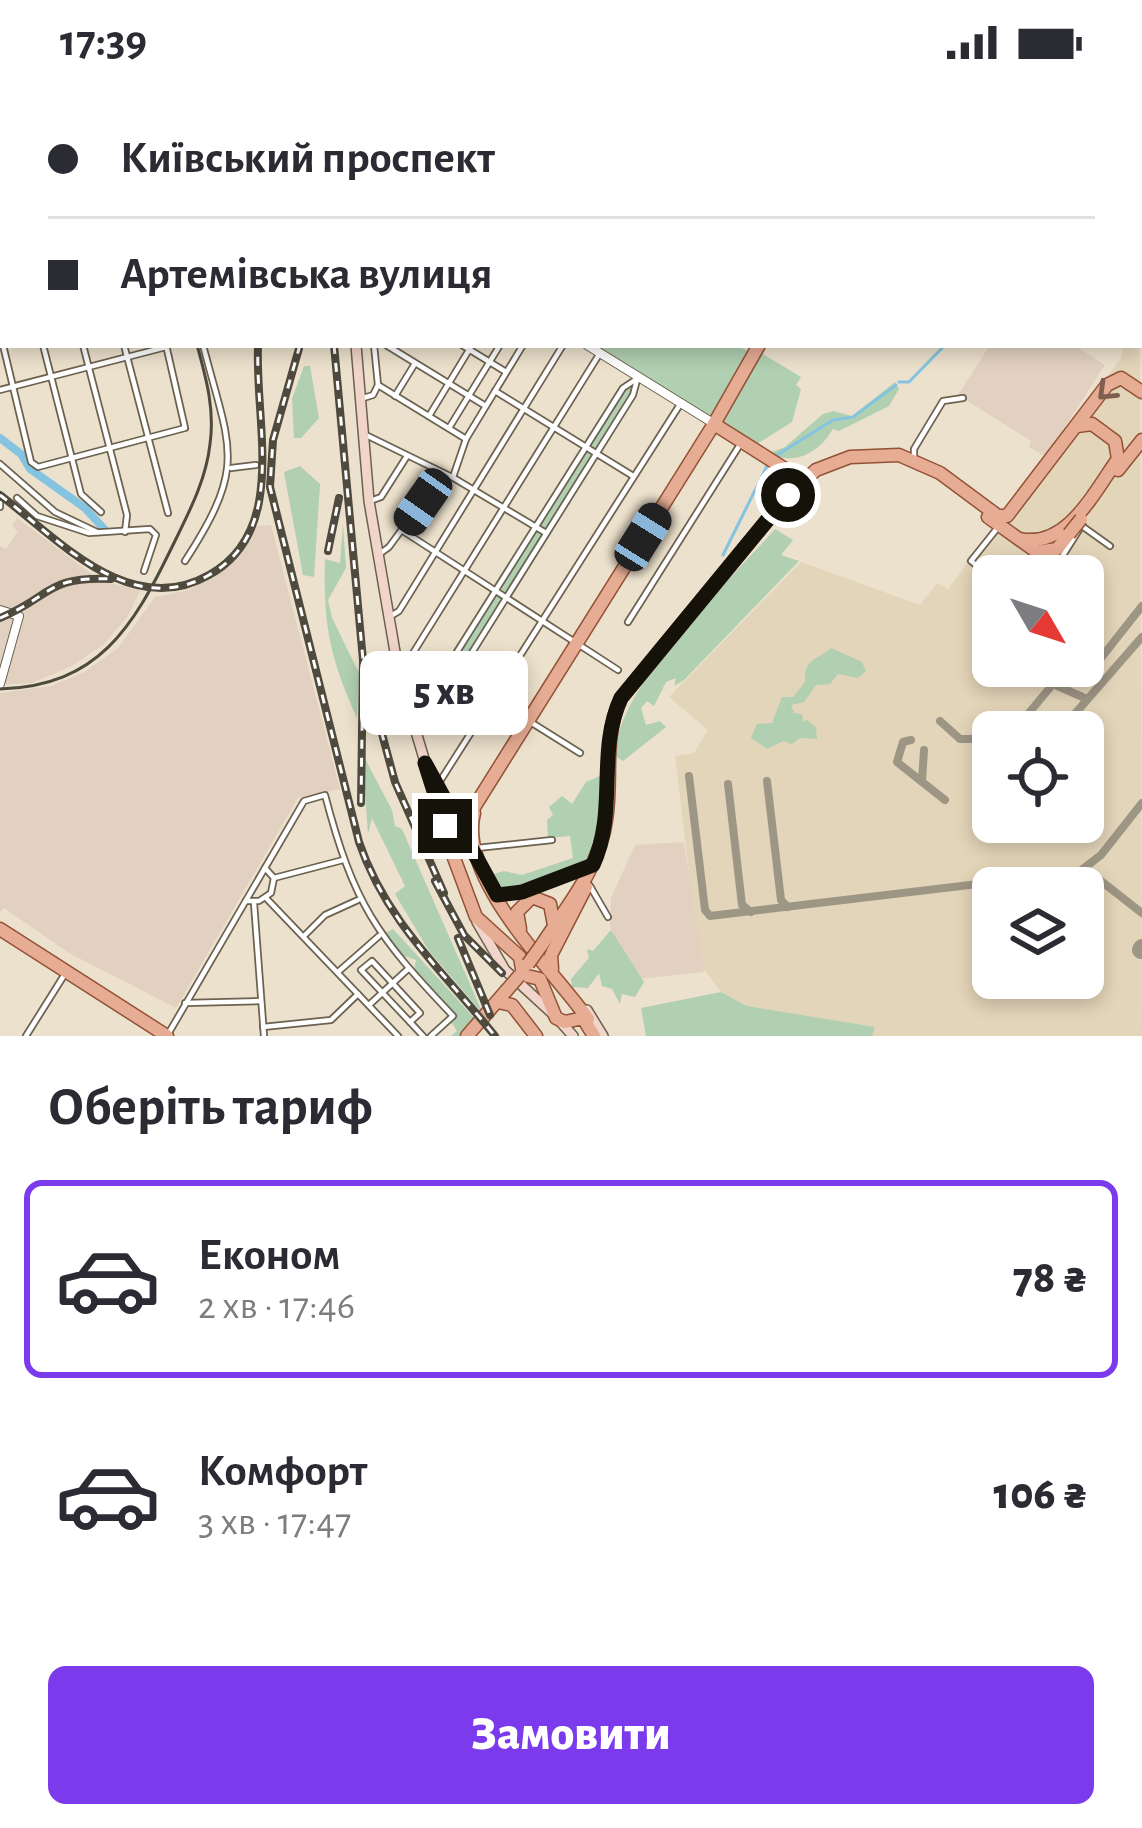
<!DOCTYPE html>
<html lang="uk">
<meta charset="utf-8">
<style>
body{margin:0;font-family:"Alegreya Sans",sans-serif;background:#f7f7f7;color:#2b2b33;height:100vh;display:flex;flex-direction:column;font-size:45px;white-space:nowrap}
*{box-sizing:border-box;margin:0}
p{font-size:39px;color:#7c7c81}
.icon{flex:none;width:66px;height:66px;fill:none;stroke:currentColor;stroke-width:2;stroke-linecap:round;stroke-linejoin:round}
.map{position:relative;height:952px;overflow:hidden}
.drawer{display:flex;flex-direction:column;background:#fff;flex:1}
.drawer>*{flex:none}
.hud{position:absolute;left:0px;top:0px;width:1143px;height:264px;box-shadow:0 6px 18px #0003;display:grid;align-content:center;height:264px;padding:0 48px;background:#fff}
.needle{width:78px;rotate:129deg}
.buttons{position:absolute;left:972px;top:471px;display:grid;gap:24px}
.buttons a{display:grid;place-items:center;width:132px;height:132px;border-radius:18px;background:#fff;box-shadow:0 6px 18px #0003;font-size:60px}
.end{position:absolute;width:54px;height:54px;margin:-27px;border:15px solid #15120a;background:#fff;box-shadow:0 0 0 6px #fff}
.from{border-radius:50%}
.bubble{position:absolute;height:84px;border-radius:18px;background:#fff;box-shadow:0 6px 18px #0003;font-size:39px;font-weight:800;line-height:84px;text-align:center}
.car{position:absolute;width:36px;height:72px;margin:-36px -18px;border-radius:15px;box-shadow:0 0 9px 3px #0007;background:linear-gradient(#222 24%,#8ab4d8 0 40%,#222 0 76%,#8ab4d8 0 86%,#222 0)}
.hud b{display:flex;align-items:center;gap:42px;height:114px;font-size:45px}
.hud b+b{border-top:3px solid #e1e1e2}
.hud i{width:30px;height:30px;background:#2b2b33}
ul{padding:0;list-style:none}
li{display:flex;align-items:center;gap:36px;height:198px;margin:0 24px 18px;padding:0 24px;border:6px solid transparent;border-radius:18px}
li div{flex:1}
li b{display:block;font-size:45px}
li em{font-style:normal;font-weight:800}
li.active{border-color:#7c3aed}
li>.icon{width:108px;height:108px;stroke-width:1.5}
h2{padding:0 48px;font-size:54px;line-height:144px}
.cta{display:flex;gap:24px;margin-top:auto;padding:24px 48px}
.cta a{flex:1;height:138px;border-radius:18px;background:#7c3aed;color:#fff;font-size:48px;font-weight:800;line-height:138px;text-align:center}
.status{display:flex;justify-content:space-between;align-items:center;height:84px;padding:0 60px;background:#fff;direction:ltr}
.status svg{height:33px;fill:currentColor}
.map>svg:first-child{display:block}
.built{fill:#e3d5b9;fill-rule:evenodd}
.industrial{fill:#e2d1c0}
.green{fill:#b1cfb1}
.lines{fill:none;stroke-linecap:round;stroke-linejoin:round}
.stream{stroke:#85c4e1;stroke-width:3}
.river{stroke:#85c4e1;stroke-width:8}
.taxiway{stroke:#9e9685;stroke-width:8}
.runway{stroke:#9e9685;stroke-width:18}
.minor-casing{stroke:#6b6250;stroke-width:8}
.tertiary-casing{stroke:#6b6250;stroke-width:10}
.secondary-casing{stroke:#6b6250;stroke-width:12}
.primary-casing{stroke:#925236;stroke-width:15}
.minor{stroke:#fff;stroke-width:4.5}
.tertiary{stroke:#fff;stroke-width:8}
.secondary{stroke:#f2d5ca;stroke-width:9}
.primary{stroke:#e6ac94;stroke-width:12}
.tram{stroke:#4f4a3e;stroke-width:3}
.rail-casing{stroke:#4f4a3e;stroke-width:8}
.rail{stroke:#fff;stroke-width:3;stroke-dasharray:9;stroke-linecap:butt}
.primary-bridge-casing{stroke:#925236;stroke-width:15;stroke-linecap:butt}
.primary-bridge{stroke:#e6ac94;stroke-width:12}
.oneway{stroke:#7e5f4f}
.route{stroke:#15120a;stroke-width:15}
</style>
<div class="status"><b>17:39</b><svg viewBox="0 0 49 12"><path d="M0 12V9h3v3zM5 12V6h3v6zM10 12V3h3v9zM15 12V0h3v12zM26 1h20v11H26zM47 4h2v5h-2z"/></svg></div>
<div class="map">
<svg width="1142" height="952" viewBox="0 0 1142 952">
<rect width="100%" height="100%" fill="#ece1cc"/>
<path class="built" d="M1140 237 1142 952H872L874 943 747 922 721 908 700 880 675 672 694 669 708 646 669 613 801 478 920 521 937 499 948 505 1122 273 1123 261H1140ZM993 492H1083V582H993ZM993 648H1083V738H993ZM993 804H1083V894H993Z"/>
<g class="industrial">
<path d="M990 261H1074L1105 281 1048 369 1042 371 1029 363 1031 357 958 311Z"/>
<path d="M17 434 101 497 140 506 128 532 104 560 72 582 32 599 0 601V462L6 465 18 447 12 442Z"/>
<path d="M271 441 340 705 298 714 176 924 69 869 4 824 0 828V609L51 602 83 589 118 564 155 513 185 507 213 494 241 470 254 442Z"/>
<path d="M684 758 704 888 638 895 610 843 611 814 635 761Z"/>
</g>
<g class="green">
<path d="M591 261H735L748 267 713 334Z"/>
<path d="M761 269 801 293 796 301 801 305 792 338 755 361 723 338Z"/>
<path d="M304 282H310L319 334 301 354H294L292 315Z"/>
<path d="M895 298 899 305 889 322 839 347 833 345C818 370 793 382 769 369L785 363 823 330 833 327 852 332Z"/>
<path d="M634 300 632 310 430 633 413 637 406 604 424 616 434 607 624 305Z"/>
<path d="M300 382 320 400 314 493 303 491 284 388Z"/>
<path d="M343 440 346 484 328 516 332 534 359 589 357 634C330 574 323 541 325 475L340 479Z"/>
<path d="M775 445 793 456 781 471 799 477 684 596 674 602 676 594 666 598 654 622 647 617 641 624 646 641 660 637 666 643 623 677 615 672C617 601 727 500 775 445Z"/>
<path d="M831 564 862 578 866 587 858 594 838 590 830 600 816 601 804 618 791 621 794 629 802 630 803 638 807 636 816 643 817 655 800 654 792 660 783 657 767 665 751 654 757 640 772 639 782 613H793L805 598C804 574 816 577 831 564Z"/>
<path d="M362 669 392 726 395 742 402 745 483 930 429 867 395 810 405 802 372 734 368 750Z"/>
<path d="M600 692V737L587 780 508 809 499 808 490 791 504 787 522 791 573 774 570 752 548 754 547 736 553 731 549 723 562 712 572 720 586 698Z"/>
<path d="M393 845 477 937 463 952H451L457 947 451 938 454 932 414 886 416 876 399 870 384 850Z"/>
<path d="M611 846 644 898 635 913 622 910 620 920 612 905 602 902 599 889 588 904 572 903 571 895 589 874 587 865 593 867Z"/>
<path d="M721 908 747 922 875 943 872 952H646L641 924Z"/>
</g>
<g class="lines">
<g class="stream">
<path d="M1140 41 1142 38"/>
<path d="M899 298H909L945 261"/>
<path d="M774 373 833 336 853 333 896 301"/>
<path d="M723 471 767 382"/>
</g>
<g class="river">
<path d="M0 354 21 370 30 385"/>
<path d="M33 387 85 424 105 446"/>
</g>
<g class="taxiway">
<path d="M1091 575 1101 574 1142 522"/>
<path d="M940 637 960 655H993"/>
<path d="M1013 648 1053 600 1087 615"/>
<path d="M1059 648 1142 553"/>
<path d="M911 656 903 658 897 678 945 716"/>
<path d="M981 688 993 673"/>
<path d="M689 692 705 826 710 832 1078 788 1096 793 1142 829"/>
<path d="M767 697 781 816 788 823"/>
<path d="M922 697 924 666"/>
<path d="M728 700 742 821 751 828"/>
<path d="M1079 788 1101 771 1142 719"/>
</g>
<path class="runway" d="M1141 866 1142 864"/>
<g class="minor-casing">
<g id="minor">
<path d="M89 0 90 3"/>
<path d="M217 0 218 3"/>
<path d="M402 0 403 3"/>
<path d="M477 0 482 3"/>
<path d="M638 0 643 3"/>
<path d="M799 0 804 3"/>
<path d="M1116 0 1120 3"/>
<path d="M21 3 37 0"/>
<path d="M170 3V0"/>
<path d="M177 3V0"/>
<path d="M445 3 447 0"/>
<path d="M494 3 496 0"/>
<path d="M541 3 543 0"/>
<path d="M586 3 588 0"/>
<path d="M679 3 681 0"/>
<path d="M725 3 727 0"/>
<path d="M772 3 774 0"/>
<path d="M819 3 820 0"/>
<path d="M866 3 868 0"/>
<path d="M945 3 947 0"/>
<path d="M977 3 979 0"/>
<path d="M0 7 3 6"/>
<path d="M1140 16 1142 18"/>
<path d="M0 43H3"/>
<path d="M0 81 3 80"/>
<path d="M0 104 3 114"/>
<path d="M0 149 3 146"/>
<path d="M0 164 3 167"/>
<path d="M0 219 3 218"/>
<path d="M3 261 31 378 38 383 185 344 166 261"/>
<path d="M43 261 81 410 101 428"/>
<path d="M83 261 127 431 125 448"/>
<path d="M124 261 168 429"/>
<path d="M386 261 484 321"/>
<path d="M462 261 506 288"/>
<path d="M378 301 466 355"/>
<path d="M0 306 166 263"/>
<path d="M495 307 633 392"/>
<path d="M395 312 414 281"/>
<path d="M360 315 373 311 378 301 374 261"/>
<path d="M429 332 472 261"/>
<path d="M449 344 500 261"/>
<path d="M368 352 452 393 546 449"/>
<path d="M914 375V365L943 317 963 314"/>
<path d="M0 380 55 428 97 448"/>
<path d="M231 384 256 381"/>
<path d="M453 393 466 355 523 261"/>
<path d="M17 414 37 432 89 449 150 445 156 451 144 487"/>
<path d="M370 417 381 413 407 372"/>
<path d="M0 419V423"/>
<path d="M1082 442 1110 462"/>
<path d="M403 447 618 586"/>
<path d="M378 471 389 463 441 392"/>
<path d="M185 477C248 380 230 366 203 261"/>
<path d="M1050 492 1082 441"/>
<path d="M993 494 971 477 999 442"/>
<path d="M389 533 399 527 563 261"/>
<path d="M628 538 741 359"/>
<path d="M400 590 600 269"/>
<path d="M457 592 580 669"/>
<path d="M437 624 433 606 623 304 635 296"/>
<path d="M416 640 431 634 633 311 637 296"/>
<path d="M437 702 679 322"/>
<path d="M477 764 552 756"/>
<path d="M274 794 343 776"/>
<path d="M590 802 608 833"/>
<path d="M266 814 398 952"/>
<path d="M246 817H259L271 809 274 794 265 784"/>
<path d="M254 819 264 952"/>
<path d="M304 852 325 831 358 816"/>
<path d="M372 877 420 929 410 938 361 886Z"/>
<path d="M338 888 379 852"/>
<path d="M185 919 261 917"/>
<path d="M369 921 408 885"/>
<path d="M410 938 423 952"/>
<path d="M263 943 331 936 358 910"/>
<path d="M26 952 63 893"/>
<path d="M167 952 304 717 325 711C354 821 376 851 453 932L431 952"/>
</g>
</g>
<g class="tertiary-casing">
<g id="tertiary">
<path d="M587 261 713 339"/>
<path d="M0 526 19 532 0 600"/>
<path d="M497 811 522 808 587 785"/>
</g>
</g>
<g class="secondary-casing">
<g id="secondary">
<path d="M335 0V3"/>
<path d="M356 261 369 417 399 591 425 678 472 764"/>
<path d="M432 701 453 771"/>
<path d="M477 838 505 886 553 930"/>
<path d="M587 926 603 952"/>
<path d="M559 936 573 952"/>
</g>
</g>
<g class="primary-casing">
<g id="primary">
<path d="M918 3 920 0"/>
<path d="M714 340 804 397"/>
<path d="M1118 386 1142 356"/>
<path d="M988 433 1037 468 1057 465 1069 450"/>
<path d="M1020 455C1067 465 1094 408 1118 375L1115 357 1092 340 1077 342"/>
<path d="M474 729C457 794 553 886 588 935"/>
<path d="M0 845 167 952"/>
<path d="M520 845 517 828 532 813 550 820 554 841"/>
<path d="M541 862C566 823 600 784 606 736 613 693 602 656 621 614L788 411 816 386 850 373 899 371 940 389 998 432H1007L1107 301 1121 294 1142 308"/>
<path d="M552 885 551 871 586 803"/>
<path d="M498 918 512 921 536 952"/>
<path d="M467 952 506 907"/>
<path d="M594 952 583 934 565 938 556 934 540 895 523 891 520 873 476 833 454 774 461 744 714 340 759 261"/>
</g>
</g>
<use href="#minor" class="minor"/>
<use href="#tertiary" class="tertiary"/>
<use href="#secondary" class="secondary"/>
<use href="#primary" class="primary"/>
<g class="tram">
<path d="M173 3V0"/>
<path d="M0 605C99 602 133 543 172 463 188 430 206 397 210 360 215 325 206 294 197 261"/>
</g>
<g class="rail-casing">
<g id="rail">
<path d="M258 0 259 3"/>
<path d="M288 0 289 3"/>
<path d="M300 261 273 356 270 403 359 758C386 838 444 888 495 952"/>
<path d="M334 261 363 576 361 719"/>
<path d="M0 411C58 455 130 536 209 491 238 475 253 450 259 418 268 367 256 313 258 261"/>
<path d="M328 467 339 414"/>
<path d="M0 534C51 513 46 492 111 495"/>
<path d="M372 613 395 698 444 809"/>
<path d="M435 797 464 851 502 889"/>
<path d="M458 854 490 931"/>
</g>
</g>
<use href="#rail" class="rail"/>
<g class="primary-bridge-casing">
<g id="primary-bridge">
<path d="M1069 450 1081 435"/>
<path d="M528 880 541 862"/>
<path d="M506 907 519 892"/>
</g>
</g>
<use href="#primary-bridge" class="primary-bridge"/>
</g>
<defs><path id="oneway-chevron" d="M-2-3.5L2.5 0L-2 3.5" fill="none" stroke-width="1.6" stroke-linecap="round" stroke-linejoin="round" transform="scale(3)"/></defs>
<use class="oneway" href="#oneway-chevron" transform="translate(1106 308) rotate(136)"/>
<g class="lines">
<path class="route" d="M445 742 425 679 497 811 522 808 593 781C618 726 596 668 621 614L788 411"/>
</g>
</svg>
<div class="buttons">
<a><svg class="needle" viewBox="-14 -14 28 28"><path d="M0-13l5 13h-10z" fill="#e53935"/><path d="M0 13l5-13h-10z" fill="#7c7c81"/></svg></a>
<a><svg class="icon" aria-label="locate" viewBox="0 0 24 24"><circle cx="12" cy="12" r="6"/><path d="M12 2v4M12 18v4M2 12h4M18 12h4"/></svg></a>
<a><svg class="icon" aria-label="layers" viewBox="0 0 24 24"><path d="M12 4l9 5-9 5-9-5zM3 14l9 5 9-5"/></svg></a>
</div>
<i class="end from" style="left:788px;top:411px"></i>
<i class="end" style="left:445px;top:742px"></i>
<div class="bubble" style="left:360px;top:567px;width:168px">5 хв</div>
<i class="car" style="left:423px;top:418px;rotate:215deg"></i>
<i class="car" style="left:643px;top:453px;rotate:32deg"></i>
<div class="hud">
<b><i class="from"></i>Київський проспект</b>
<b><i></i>Артемівська вулиця</b>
</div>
</div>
<section class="drawer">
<h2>Оберіть тариф</h2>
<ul>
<li class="active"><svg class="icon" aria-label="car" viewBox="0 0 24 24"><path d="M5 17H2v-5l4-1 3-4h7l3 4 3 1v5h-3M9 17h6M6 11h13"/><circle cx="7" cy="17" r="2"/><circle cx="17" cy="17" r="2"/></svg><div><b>Економ</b><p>2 хв · 17:46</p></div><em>78 ₴</em></li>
<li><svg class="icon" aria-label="car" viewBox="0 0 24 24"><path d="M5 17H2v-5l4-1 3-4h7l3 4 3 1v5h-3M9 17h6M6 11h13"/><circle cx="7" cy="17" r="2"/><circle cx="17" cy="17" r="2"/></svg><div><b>Комфорт</b><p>3 хв · 17:47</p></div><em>106 ₴</em></li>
</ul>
<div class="cta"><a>Замовити</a></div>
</section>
